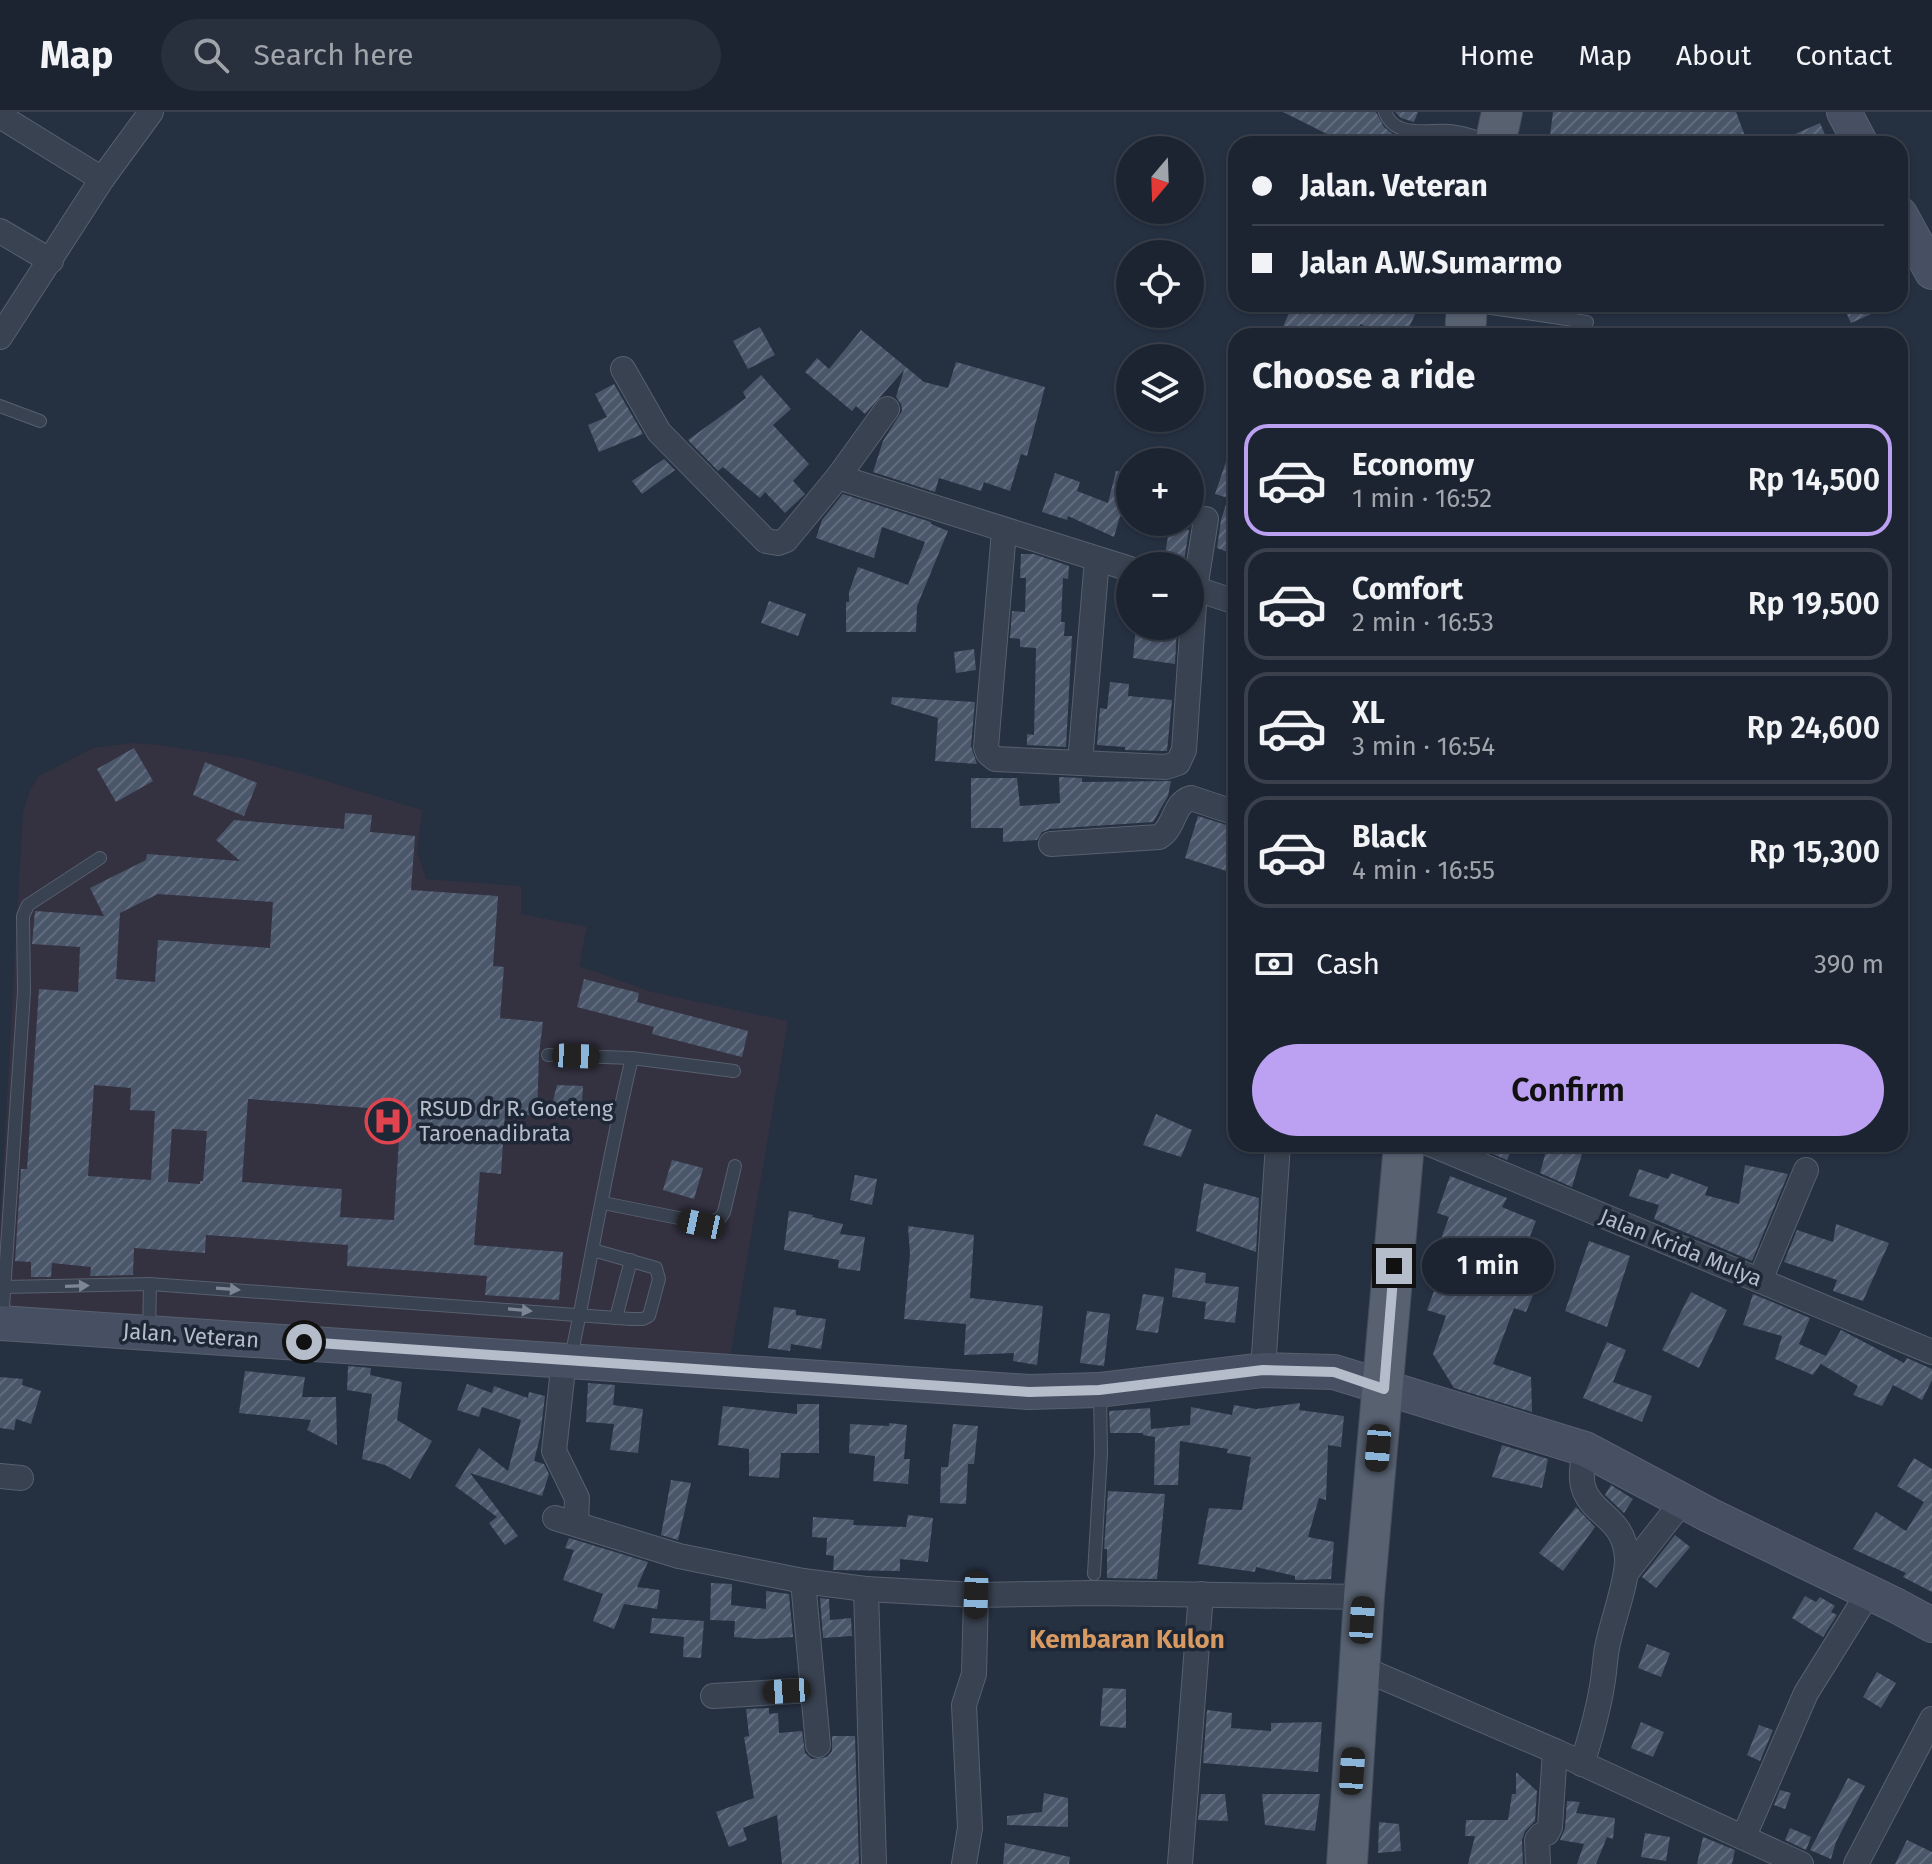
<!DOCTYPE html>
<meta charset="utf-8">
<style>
body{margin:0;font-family:"Fira Sans",sans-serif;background:#29303d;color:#f1f3f6;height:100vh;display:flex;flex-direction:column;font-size:30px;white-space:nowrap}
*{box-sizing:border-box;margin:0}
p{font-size:26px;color:#a0a4ab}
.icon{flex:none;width:44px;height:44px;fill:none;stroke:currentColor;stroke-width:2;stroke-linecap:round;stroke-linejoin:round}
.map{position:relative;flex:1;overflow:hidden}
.panel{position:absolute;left:1228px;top:216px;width:680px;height:824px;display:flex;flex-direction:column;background:#1c2431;border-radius:24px;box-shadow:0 2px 6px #0004,0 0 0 2px #3a414d}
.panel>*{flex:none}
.hud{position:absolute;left:1228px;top:24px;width:680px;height:176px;border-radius:24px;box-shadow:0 2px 6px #0004,0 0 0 2px #3a414d;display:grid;align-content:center;height:176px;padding:0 24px;background:#1c2431}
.needle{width:52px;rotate:199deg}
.controls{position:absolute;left:1116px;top:24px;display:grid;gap:16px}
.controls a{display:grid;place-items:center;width:88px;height:88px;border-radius:50%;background:#1c2431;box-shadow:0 2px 6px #0004,0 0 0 2px #3a414d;font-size:40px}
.end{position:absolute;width:36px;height:36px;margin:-18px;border:10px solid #b5bdcb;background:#111;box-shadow:0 0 0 4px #111}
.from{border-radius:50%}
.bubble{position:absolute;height:56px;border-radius:28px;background:#1c2431;box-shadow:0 2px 6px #0004,0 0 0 2px #3a414d;font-size:26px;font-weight:600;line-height:56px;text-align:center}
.car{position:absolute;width:24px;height:48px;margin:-24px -12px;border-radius:10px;box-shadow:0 0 6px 2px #0007;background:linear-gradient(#222 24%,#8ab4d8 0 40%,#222 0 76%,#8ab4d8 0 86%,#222 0)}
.hud b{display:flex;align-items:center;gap:28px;height:76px;font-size:30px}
.hud b+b{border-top:2px solid #3a414d}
.hud i{width:20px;height:20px;background:#f1f3f6}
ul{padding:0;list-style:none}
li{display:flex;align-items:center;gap:24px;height:112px;margin:0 16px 12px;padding:0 8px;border:4px solid #3a414d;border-radius:24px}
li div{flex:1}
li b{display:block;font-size:30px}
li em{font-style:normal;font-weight:600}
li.selected{border-color:#bca0f2}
li>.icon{width:72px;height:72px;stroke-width:1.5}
h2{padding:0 24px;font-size:36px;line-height:96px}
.pay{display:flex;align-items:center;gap:20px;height:88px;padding:0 24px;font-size:30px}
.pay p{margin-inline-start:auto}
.action{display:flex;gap:16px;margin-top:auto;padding:16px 24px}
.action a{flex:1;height:92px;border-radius:48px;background:#bca0f2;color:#111;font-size:32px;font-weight:600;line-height:92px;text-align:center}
header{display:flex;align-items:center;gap:48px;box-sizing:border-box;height:112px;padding:0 40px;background:#1c2431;border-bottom:2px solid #3a414d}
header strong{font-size:38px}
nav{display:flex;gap:44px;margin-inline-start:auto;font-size:28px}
.search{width:560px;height:72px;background:#29303d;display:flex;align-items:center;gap:20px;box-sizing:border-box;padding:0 28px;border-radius:44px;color:#a0a4ab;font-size:30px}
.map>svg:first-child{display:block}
.medical{fill:#343141}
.building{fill:url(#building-hatch);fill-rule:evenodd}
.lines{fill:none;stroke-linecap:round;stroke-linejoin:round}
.lane-casing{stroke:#57606e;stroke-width:14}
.street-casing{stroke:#57606e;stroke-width:26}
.secondary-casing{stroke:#57606e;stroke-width:36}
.primary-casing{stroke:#424b5a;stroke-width:42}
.lane{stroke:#394250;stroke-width:12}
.street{stroke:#394250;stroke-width:24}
.secondary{stroke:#475063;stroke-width:34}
.primary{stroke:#576170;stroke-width:40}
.oneway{fill:#7d8694}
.route{stroke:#b5bdcb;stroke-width:10}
.labels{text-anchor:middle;stroke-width:7;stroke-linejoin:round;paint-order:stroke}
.poi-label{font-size:22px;fill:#b5bdcb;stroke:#1e2736;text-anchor:start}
.street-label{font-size:22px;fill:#b5bdcb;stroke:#1e2736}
.quarter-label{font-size:26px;font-weight:bold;fill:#d89a63;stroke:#1e2736}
</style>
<header>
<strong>Map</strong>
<div class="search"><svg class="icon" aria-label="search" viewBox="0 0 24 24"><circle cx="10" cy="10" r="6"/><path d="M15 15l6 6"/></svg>Search here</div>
<nav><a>Home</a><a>Map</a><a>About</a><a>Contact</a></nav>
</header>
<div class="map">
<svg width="1932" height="1752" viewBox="0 0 1932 1752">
<defs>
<pattern id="building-hatch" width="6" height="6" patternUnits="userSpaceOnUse" patternTransform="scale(2)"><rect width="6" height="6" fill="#4a566a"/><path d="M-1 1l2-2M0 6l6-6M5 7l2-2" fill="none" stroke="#626c7e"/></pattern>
</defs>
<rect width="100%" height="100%" fill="#253041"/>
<path class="medical" d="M131 631 159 633 242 646 310 664 422 698 417 739 426 767 521 774V802L587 815 579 854 652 880 788 909 730 1246 0 1198V1110L23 700 30 678 39 664 93 636Z"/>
<g class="building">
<path d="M1283 0H1376L1384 15 1393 22 1407 27 1405 32H1347Z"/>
<path d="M1395 0H1418L1414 10 1401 6Z"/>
<path d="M1553 0H1736L1748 32H1699L1698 28 1664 30V32H1549Z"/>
<path d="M1820 11 1829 32H1772Z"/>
<path d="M1293 192H1408L1418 196 1405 224H1388L1360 212 1356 224H1279Z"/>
<path d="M1842 192H1894L1851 211Z"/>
<path d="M760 215 775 243 748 257 733 229Z"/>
<path d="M861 218 924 270 948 276 956 250 1045 275 1027 344 1021 342 1010 379 984 370 981 379 939 366 935 380 873 360 883 329 902 299 901 292 896 285 904 258 865 302 856 294 852 299 805 260 817 246 829 257Z"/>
<path d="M761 263 791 297 773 313 809 352 793 369 805 382 785 401 765 380 760 386 723 355 718 359 688 328 746 286 743 280Z"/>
<path d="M614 272 643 322 599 340 588 313 607 305 595 282Z"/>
<path d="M1233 329H1236V443L1217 436 1221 408 1228 386 1215 382Z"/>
<path d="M664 347 675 358 642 382 632 369Z"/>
<path d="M1116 359 1130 362V408L1120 404 1114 425 1068 404 1067 408 1042 400 1055 361 1080 370 1077 379 1108 391Z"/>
<path d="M843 382 931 410V412L948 419 917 494 916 520H846V490H849V480L858 455 908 473 925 430 882 415 874 446 816 426 822 408Z"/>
<path d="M1170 413 1189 418 1184 449 1165 442Z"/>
<path d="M1021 442H1034L1069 454 1068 467 1063 466 1061 510H1065L1064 524H1072L1066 635 1027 633V622L1034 623 1036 536 1020 535V527L1010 526 1012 499 1025 500 1026 466H1020Z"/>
<path d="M769 489 806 502 798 524 761 511Z"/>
<path d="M1136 514H1177L1175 552 1133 546Z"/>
<path d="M974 537 976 558 956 561 954 540Z"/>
<path d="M1110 570 1129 572 1128 584 1172 588 1167 639 1125 638V635L1097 633 1100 596 1107 597Z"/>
<path d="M892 585 975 590 971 634 977 652 935 649 938 606 891 592Z"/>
<path d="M134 636 153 669 116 690 97 657Z"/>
<path d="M205 650 257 671 244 704 193 683Z"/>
<path d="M1059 665 1082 666V670L1171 669 1168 684 1153 710 1050 717 1042 720 1037 728 1003 730V716H971V666H1017L1020 694 1060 691Z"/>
<path d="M345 701 372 703 370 720 415 724 411 778 498 784 493 854 504 855 500 906 543 910 539 942 537 1004 505 1001 501 1062 480 1060 474 1133 563 1140 559 1188 485 1183 487 1164 347 1154 348 1133 206 1123 205 1141 134 1136 133 1163 90 1164 91 1155 52 1151 51 1165H31V1150L15 1149 21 1057H27L39 877 78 880 80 835 32 832 35 799 104 804 90 776 146 748 147 742 240 749 216 728 234 708 344 717ZM158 782 273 790 270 836 158 828 155 870 116 867 120 801ZM94 973 131 976 130 998 155 999 151 1068 88 1064ZM248 987 395 998 394 1009 400 1010 394 1108 340 1105 342 1077 242 1070ZM172 1017 207 1019 203 1069H200V1072L168 1070Z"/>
<path d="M1198 704 1236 716V762L1185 746Z"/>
<path d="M584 867 639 881 637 890 748 919 742 945 652 922 654 915 577 895Z"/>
<path d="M557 973 583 974 581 1007 549 1005Z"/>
<path d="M1156 1002 1192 1018 1181 1045 1143 1033Z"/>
<path d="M1469 1032H1514L1507 1048Z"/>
<path d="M1548 1032H1585L1572 1075 1540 1061Z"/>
<path d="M672 1048 703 1056 694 1087 663 1078Z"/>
<path d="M1745 1053 1788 1062 1752 1149 1654 1107 1659 1093 1629 1084 1639 1057 1668 1067 1671 1061 1708 1075 1705 1083 1739 1092Z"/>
<path d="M855 1063 877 1067 872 1093 850 1088Z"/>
<path d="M1450 1064 1507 1086 1502 1095 1536 1109 1514 1164 1536 1176 1526 1200 1514 1196 1493 1252 1531 1265 1532 1300 1454 1276 1433 1242 1446 1204 1427 1198 1437 1171 1447 1174 1458 1144 1438 1135 1449 1105 1437 1101Z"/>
<path d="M1204 1071 1259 1086 1256 1140 1196 1119Z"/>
<path d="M789 1099 813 1103 812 1105 843 1112 840 1122 865 1125 860 1159 838 1156 839 1148 784 1138Z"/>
<path d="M1836 1112 1889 1131 1863 1189 1833 1179 1837 1168 1784 1150 1797 1118 1833 1130Z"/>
<path d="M908 1114 974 1123 970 1186 1043 1194 1037 1253 1013 1249 1014 1241 964 1243 966 1212 904 1207 910 1142Z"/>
<path d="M1589 1129 1630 1144 1607 1215 1565 1199Z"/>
<path d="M1175 1156 1206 1161 1205 1171 1239 1175 1235 1211 1204 1207 1206 1190 1172 1185Z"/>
<path d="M1691 1180 1727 1198 1699 1256 1662 1238Z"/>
<path d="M1143 1182 1164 1185 1158 1221 1136 1218Z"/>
<path d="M1753 1182 1810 1206 1799 1232 1826 1244 1813 1263 1775 1247 1782 1224 1743 1213Z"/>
<path d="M774 1195 796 1198V1203L826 1207 821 1237 791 1232 790 1239 768 1236Z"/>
<path d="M1087 1199 1110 1202 1104 1254 1080 1251Z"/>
<path d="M1841 1218 1904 1251 1907 1246 1932 1257V1268L1922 1288 1893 1273 1882 1294 1853 1283 1858 1274 1821 1252Z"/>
<path d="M1607 1230 1626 1238 1613 1270 1652 1284 1642 1310 1583 1286Z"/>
<path d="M348 1254 371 1256 370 1263 402 1270 397 1308 432 1329 410 1367 385 1353 362 1347 372 1282 347 1278Z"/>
<path d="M245 1259 305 1265 302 1285H336L337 1333 307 1318 311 1308 239 1301Z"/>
<path d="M0 1265 23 1267 22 1273 41 1279 31 1312 16 1307 14 1318 0 1316Z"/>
<path d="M588 1271 615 1273 613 1293 643 1297 638 1341 610 1338 614 1312 586 1310Z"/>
<path d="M467 1272 492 1281 494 1274 528 1286 529 1280 545 1284 540 1325 534 1349 544 1352 549 1362 542 1384 470 1361 518 1424 505 1433 489 1411 497 1405 455 1374 479 1336 508 1359 521 1308 482 1295 479 1305 457 1298Z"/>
<path d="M1300 1291 1299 1298 1344 1304 1341 1335 1328 1333 1326 1388 1319 1386 1308 1425 1334 1430 1331 1467 1295 1468V1464L1256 1455 1255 1460 1198 1452 1209 1396 1242 1398 1251 1345 1227 1341 1228 1337 1180 1329 1178 1373H1154L1155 1325 1143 1323V1321H1110L1109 1299 1150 1296 1151 1317 1190 1313 1191 1295 1232 1303 1234 1293 1256 1297Z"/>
<path d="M797 1292H819V1341H781L779 1366 749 1364V1337L718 1333 723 1294 797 1302Z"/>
<path d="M889 1311 907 1313 904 1347H910L908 1372 873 1369 875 1344 849 1341 850 1312 889 1314Z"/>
<path d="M953 1312 978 1314 974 1352H968L966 1392 940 1391 941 1355H948Z"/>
<path d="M1502 1333 1548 1347 1542 1376 1492 1365Z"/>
<path d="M1914 1346 1932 1357V1480L1903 1465 1906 1461 1853 1437 1876 1400 1906 1419 1924 1390 1897 1374Z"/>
<path d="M671 1368 691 1371 678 1428 661 1423Z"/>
<path d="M1611 1373 1633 1387 1624 1401 1605 1383Z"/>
<path d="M1108 1379 1165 1382 1157 1467 1107 1466V1437H1104Z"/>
<path d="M1576 1395 1595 1415 1563 1459 1539 1441Z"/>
<path d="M908 1403 933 1406 928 1450 900 1447V1459L833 1458 834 1444 826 1443 827 1426 812 1425 813 1405 854 1408 853 1413 906 1415Z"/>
<path d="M1675 1423 1690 1435 1656 1476 1642 1465Z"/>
<path d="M569 1426 648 1450 637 1475 660 1478 657 1497 624 1492 614 1517 593 1509 603 1482 563 1468 574 1438 565 1436Z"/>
<path d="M711 1471 732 1472 731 1493 766 1497V1479L789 1482 793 1525 758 1527 734 1525 735 1509 710 1508Z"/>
<path d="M1805 1484 1816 1490 1820 1485 1835 1494 1831 1500 1837 1503 1823 1525 1792 1506Z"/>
<path d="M820 1486 829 1487 830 1508 851 1506 852 1524 823 1526Z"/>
<path d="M652 1506 704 1509 701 1546 683 1545 684 1525 650 1521Z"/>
<path d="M1647 1532 1670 1541 1661 1565 1638 1556Z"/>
<path d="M1877 1560 1896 1571 1881 1596 1863 1585Z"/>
<path d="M1103 1576 1126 1577V1616L1100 1614Z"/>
<path d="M769 1596V1602L778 1601 779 1621 802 1619 805 1641 812 1647 827 1645 832 1639V1624H855L859 1752H782L777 1703 743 1716 747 1728 729 1735 716 1700 754 1686 744 1625 749 1624 746 1597Z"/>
<path d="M1207 1598 1232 1601 1231 1616 1271 1619V1611L1322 1610 1318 1660 1203 1651Z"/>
<path d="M1641 1610 1664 1620 1653 1645 1631 1636Z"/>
<path d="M1759 1613 1773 1618 1760 1649 1747 1643Z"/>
<path d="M1516 1660 1537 1679 1535 1709 1525 1719 1522 1728 1523 1752H1468L1475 1724H1465L1466 1708H1508L1512 1682H1516Z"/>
<path d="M1848 1666 1865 1674 1836 1730 1831 1747 1810 1738Z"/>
<path d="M1780 1678 1791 1681 1785 1697 1774 1693Z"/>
<path d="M1044 1681 1068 1686V1715L1007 1713V1704L1042 1700Z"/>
<path d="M1201 1682H1225L1228 1709 1198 1708Z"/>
<path d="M1262 1682H1320L1315 1719 1265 1713Z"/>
<path d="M1567 1689 1580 1690 1576 1701 1615 1706 1613 1727 1607 1725 1596 1752H1577L1584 1732 1560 1728 1565 1716Z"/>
<path d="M1379 1710 1399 1712 1401 1739 1378 1741Z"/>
<path d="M1790 1716 1811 1725 1806 1738 1785 1728Z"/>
<path d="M1645 1721 1670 1725 1666 1749 1641 1745Z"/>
<path d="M1703 1725 1735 1738 1732 1752H1697Z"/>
<path d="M1907 1728 1932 1740V1752H1895Z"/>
<path d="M1005 1731 1070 1745 1069 1752H1003Z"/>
</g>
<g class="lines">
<g class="lane-casing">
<g id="lane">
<path d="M1385 0C1395 27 1428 17 1450 19 1463 20 1476 25 1488 29"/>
<path d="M1471 193 1587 210"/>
<path d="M0 294 40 309"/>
<path d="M548 943 632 946 734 959"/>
<path d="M603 1091 709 1112 721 1105 724 1100 735 1054"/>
<path d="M4 1175 150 1172 631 1207H643L649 1204 659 1167 656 1156 593 1138"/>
<path d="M616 1206 631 1148"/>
<path d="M2 1210 24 880 23 804 28 793 100 746"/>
<path d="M149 1220 150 1172"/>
<path d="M571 1245C592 1145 608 1045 632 946"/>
<path d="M1094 1462 1101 1341 1100 1281"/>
</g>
</g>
<g class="street-casing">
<g id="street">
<path d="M0 4 102 67"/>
<path d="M0 119 51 149"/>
<path d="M0 225 102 67 151 0"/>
<path d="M623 257 659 320 766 429 778 431 786 428 838 365 1130 457"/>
<path d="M838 365 887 297"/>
<path d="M1004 419 986 635 988 641 995 647 1080 651 1097 447"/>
<path d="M1190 475 1236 490"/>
<path d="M1080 651 1166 655 1178 651 1184 638 1195 477 1206 407"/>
<path d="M1051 732 1159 725C1176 715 1172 692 1191 686L1236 701"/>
<path d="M1430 1032 1932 1240"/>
<path d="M1760 1168 1806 1058"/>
<path d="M564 1248 554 1339 577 1386 576 1412"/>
<path d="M1263 1258 1278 1032"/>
<path d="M0 1364 21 1366"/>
<path d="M555 1406 679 1444 803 1469 866 1477 976 1483 1094 1481 1364 1485"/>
<path d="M1626 1461 1682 1390"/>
<path d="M803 1469 818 1633"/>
<path d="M866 1477 874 1752"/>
<path d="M1359 1555 1555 1639 1801 1752"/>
<path d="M713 1584 812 1578"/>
<path d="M1582 1652C1591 1624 1599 1596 1603 1568 1605 1555 1605 1543 1608 1531 1613 1507 1628 1468 1627 1446 1624 1406 1596 1405 1585 1380 1579 1366 1583 1351 1585 1337"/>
<path d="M1744 1724 1806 1581 1869 1480"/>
<path d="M964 1752 970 1716 964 1593 974 1562 976 1483"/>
<path d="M1180 1752 1201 1482"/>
<path d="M1538 1752 1537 1728 1541 1723 1547 1721 1550 1715 1555 1639"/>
<path d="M1856 1752 1932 1607"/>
</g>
</g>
<g class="secondary-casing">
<g id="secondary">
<path d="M1844 0 1861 32"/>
<path d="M1900 102 1932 160"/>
<path d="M0 1211 1029 1280 1099 1278 1263 1258 1334 1260 1585 1337 1709 1403 1897 1494 1932 1513"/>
</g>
</g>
<g class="primary-casing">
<g id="primary">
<path d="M1495 32 1502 0"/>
<path d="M1465 224 1467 192"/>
<path d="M1347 1752 1364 1485 1404 1032"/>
</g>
</g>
<use href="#lane" class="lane"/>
<use href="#street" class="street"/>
<use href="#secondary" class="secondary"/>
<use href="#primary" class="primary"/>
</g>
<defs><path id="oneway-solid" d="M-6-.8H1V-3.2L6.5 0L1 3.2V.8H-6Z" transform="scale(2)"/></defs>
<g class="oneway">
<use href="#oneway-solid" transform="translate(77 1174) rotate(-2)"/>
<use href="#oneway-solid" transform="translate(228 1177) rotate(4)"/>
<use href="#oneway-solid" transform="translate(520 1198) rotate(5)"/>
</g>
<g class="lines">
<path class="route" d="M304 1230 1029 1280 1099 1278 1263 1258 1334 1260 1384 1277 1394 1154"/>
</g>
<defs>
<g id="hospital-ring" transform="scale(2.3)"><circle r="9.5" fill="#1e2736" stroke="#e0444e" stroke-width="1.5"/><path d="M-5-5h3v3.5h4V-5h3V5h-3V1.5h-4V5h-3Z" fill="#e0444e"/></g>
</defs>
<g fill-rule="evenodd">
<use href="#hospital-ring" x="388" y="1009"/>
</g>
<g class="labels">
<g class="poi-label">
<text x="419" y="1004">RSUD dr R. Goeteng<tspan x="419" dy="25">Taroenadibrata</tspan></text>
</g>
<g class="street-label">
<text transform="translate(1681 1135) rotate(22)" y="8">Jalan Krida Mulya</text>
<text transform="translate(191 1223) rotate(4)" y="8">Jalan. Veteran</text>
</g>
<g class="quarter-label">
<text x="1127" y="1536">Kembaran Kulon</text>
</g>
</g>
</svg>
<div class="controls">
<a><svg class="needle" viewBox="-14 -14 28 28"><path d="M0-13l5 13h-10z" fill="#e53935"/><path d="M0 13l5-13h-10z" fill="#a0a4ab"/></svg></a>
<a><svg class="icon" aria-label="locate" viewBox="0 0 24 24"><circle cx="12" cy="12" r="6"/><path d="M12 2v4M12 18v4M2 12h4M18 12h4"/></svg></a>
<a><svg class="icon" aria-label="layers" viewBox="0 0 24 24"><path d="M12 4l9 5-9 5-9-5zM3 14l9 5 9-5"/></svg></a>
<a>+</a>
<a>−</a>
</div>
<i class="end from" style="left:304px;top:1230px"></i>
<i class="end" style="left:1394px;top:1154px"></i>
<div class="bubble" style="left:1422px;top:1126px;width:132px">1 min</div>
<i class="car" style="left:576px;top:944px;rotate:92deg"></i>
<i class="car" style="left:701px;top:1112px;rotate:282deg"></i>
<i class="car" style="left:1378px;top:1336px;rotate:185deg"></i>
<i class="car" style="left:976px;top:1483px;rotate:182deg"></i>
<i class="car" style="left:1362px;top:1508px;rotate:4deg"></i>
<i class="car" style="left:787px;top:1579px;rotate:266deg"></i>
<i class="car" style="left:1352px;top:1659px;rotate:4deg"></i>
<div class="hud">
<b><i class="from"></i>Jalan. Veteran</b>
<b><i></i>Jalan A.W.Sumarmo</b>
</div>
<section class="panel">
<h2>Choose a ride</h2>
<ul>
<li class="selected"><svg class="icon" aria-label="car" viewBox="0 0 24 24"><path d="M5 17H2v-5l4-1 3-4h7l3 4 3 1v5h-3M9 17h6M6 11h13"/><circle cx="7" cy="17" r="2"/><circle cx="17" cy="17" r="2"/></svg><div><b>Economy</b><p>1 min · 16:52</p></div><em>Rp 14,500</em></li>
<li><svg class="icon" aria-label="car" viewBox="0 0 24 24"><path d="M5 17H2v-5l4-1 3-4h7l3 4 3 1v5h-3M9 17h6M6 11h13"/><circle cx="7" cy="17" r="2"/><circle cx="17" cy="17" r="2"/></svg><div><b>Comfort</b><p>2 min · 16:53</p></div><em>Rp 19,500</em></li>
<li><svg class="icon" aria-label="car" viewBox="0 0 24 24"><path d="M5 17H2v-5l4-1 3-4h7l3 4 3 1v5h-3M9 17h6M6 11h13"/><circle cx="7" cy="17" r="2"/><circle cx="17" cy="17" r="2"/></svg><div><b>XL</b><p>3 min · 16:54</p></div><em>Rp 24,600</em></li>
<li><svg class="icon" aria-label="car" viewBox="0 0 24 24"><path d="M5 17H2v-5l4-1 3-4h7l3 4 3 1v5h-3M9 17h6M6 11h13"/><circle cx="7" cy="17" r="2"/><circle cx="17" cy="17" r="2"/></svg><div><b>Black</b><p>4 min · 16:55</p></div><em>Rp 15,300</em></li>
</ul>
<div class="pay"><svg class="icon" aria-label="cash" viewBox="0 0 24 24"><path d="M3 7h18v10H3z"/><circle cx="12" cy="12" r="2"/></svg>Cash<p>390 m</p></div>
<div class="action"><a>Confirm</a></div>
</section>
</div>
